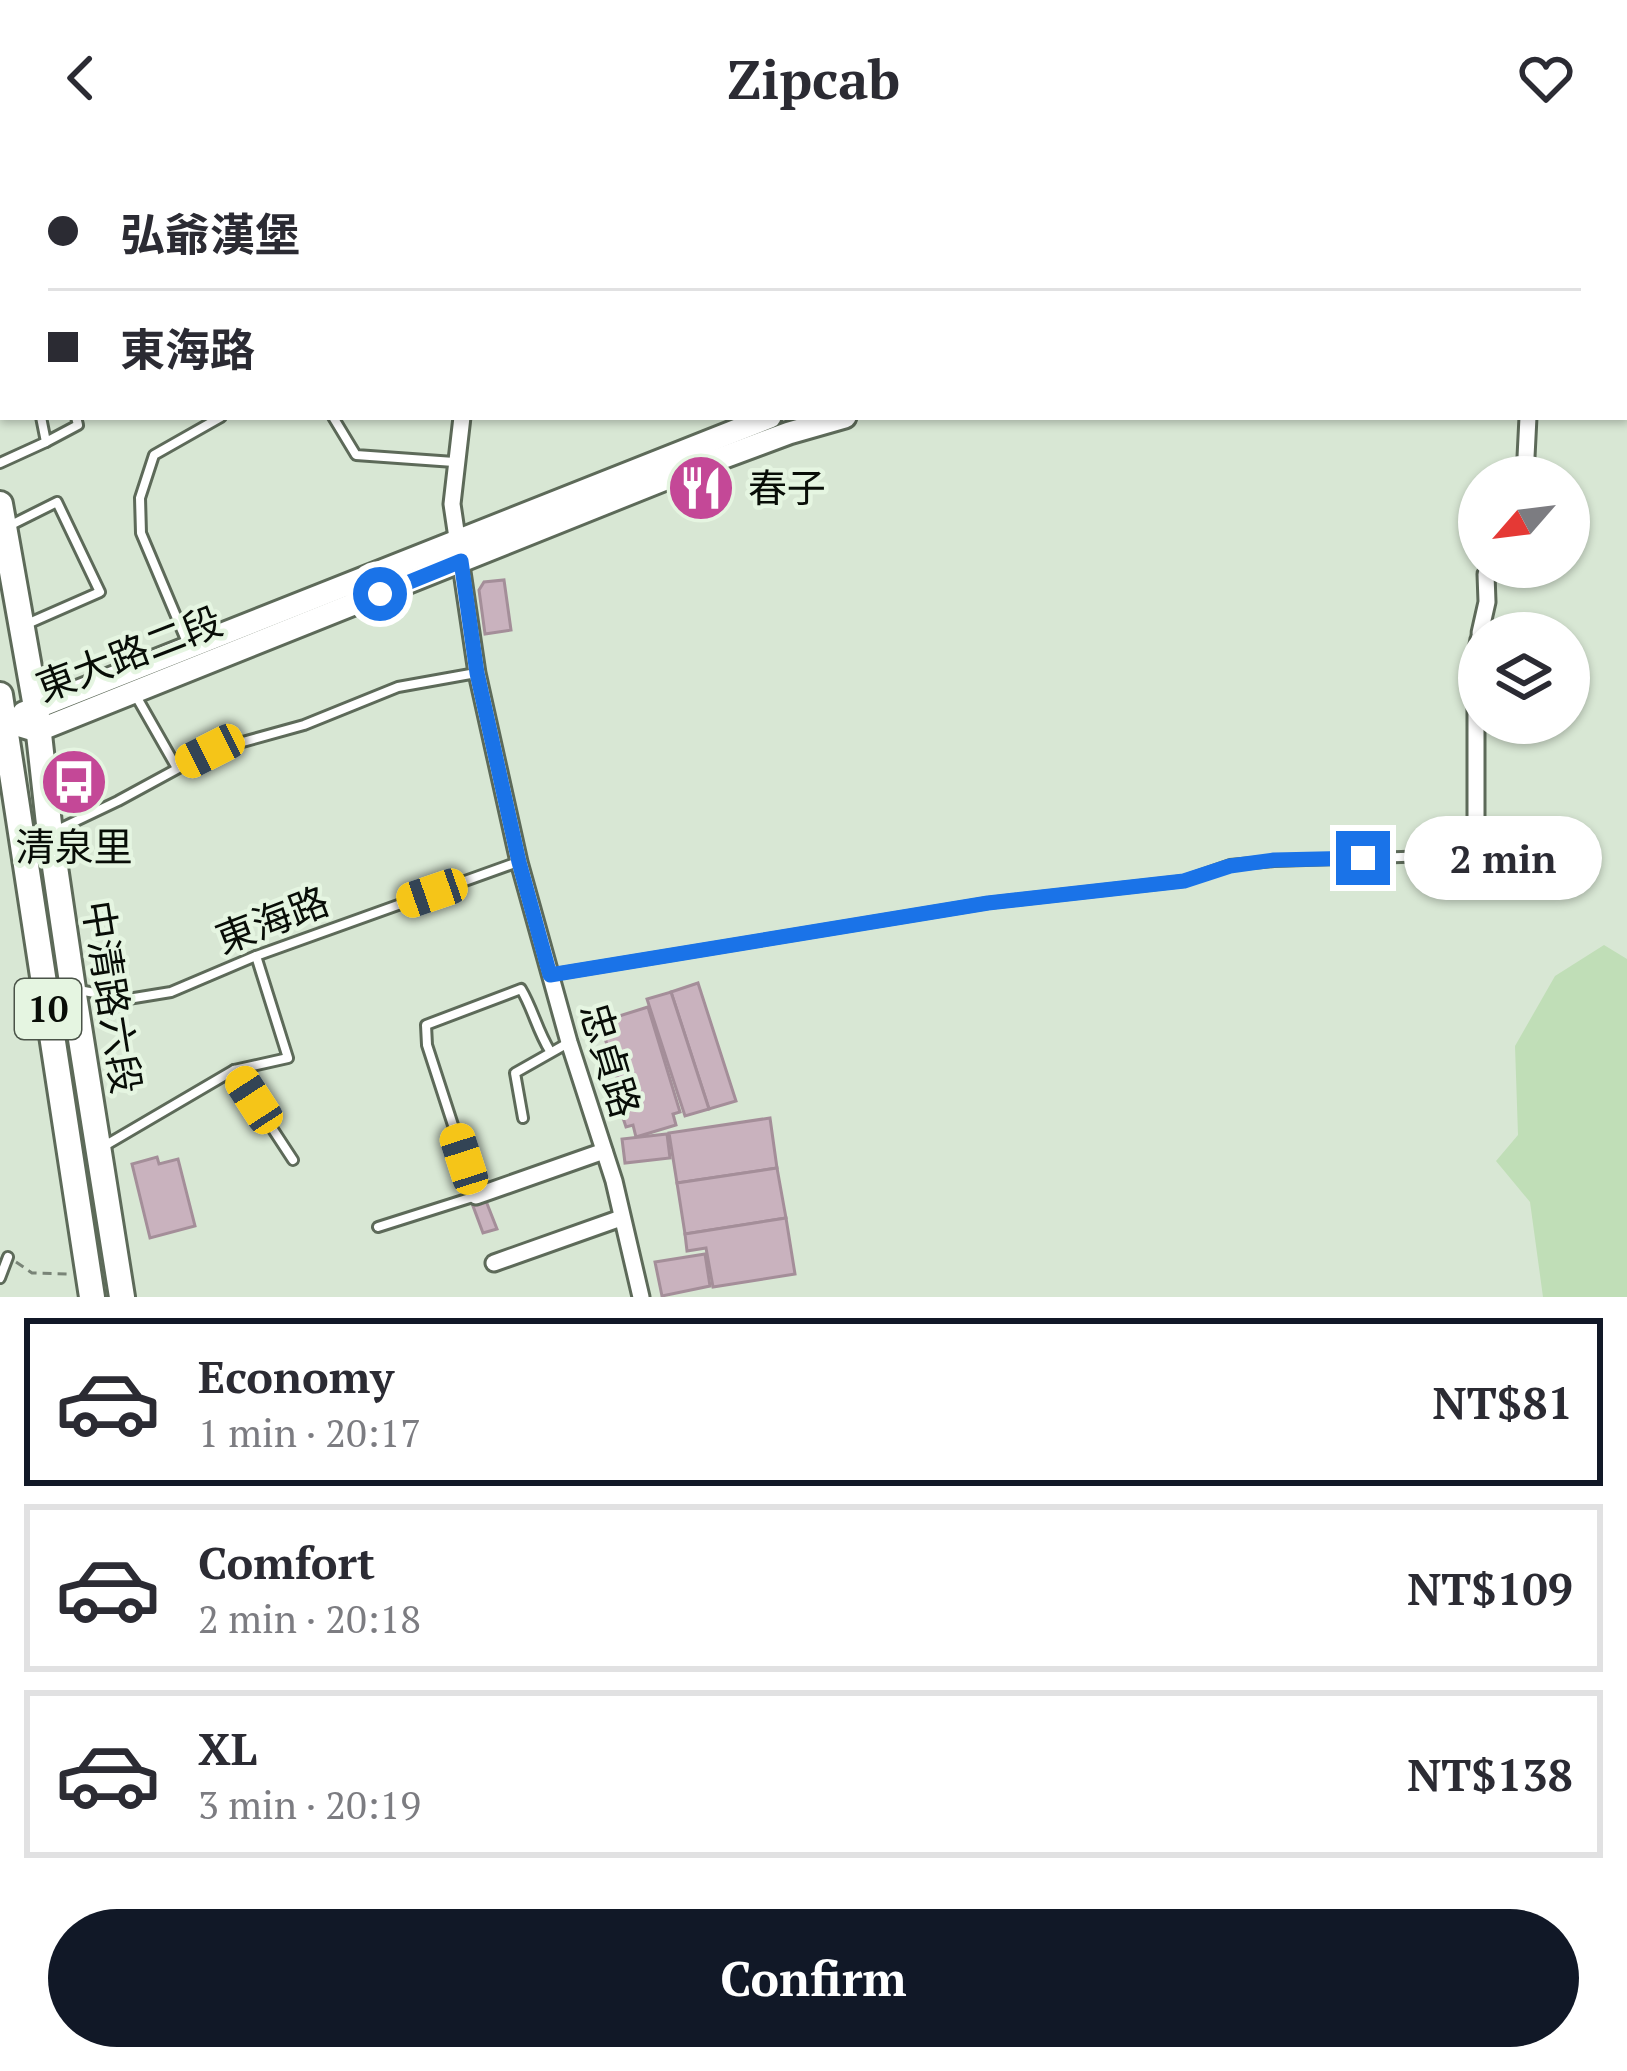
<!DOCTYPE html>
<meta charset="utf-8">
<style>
body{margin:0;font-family:"PT Serif","Noto Sans TC",serif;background:#f2f2f3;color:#2b2b33;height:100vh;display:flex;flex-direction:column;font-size:45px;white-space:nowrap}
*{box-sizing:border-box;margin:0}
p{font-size:39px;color:#7c7c81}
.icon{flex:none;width:66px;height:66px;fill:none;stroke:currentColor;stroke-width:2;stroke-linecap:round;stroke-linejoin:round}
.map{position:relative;height:1141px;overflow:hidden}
.side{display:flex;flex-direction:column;background:#fff;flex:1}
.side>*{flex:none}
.guide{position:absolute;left:0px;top:0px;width:1629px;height:264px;box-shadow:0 3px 9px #0004;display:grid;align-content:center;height:264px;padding:0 48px;background:#fff}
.needle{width:78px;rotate:242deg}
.tools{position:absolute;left:1458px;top:300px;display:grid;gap:24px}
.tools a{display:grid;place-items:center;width:132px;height:132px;border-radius:50%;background:#fff;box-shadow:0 3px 9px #0004;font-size:60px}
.end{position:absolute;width:54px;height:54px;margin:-27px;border:15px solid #1a73e8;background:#fff;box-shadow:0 0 0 6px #fff}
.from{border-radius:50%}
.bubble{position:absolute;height:84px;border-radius:42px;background:#fff;box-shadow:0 3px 9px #0004;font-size:39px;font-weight:800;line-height:84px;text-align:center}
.car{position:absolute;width:36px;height:72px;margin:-36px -18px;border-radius:15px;box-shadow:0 0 9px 3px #0007;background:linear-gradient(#f5c518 24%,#345 0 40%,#f5c518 0 76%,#345 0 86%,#f5c518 0)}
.guide b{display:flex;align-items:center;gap:42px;height:114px;font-size:45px}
.guide b+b{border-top:3px solid #e1e1e2}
.guide i{width:30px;height:30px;background:#2b2b33}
ul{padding:21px 0 0;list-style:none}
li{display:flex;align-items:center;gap:36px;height:168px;margin:0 24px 18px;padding:0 24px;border:6px solid #e1e1e2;border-radius:0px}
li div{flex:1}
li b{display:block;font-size:45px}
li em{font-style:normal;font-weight:800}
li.active{border-color:#111827}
li>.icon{width:108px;height:108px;stroke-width:1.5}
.button{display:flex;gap:24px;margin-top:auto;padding:24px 48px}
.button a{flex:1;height:138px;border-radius:72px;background:#111827;color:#fff;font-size:48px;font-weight:800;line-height:138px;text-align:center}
header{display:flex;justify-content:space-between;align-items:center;height:156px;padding:0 48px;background:#fff;font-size:54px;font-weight:800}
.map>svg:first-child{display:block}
.green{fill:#c0deb7}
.building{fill:#c9b2be;stroke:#a48e99;stroke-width:3}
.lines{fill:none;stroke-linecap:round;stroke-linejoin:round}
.lane-casing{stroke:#5d6a59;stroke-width:14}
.street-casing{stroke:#5d6a59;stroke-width:21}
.secondary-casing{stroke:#5d6a59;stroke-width:27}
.primary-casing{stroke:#5d6a59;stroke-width:30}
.path{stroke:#798477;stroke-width:3;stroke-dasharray:9 6;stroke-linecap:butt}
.lane{stroke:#fff;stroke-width:8}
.street{stroke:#fff;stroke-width:15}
.secondary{stroke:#fff;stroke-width:21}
.primary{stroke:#fff;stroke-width:24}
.route{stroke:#1a73e8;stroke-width:15}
.labels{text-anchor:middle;stroke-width:9;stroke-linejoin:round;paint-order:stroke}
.shield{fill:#e5f5e1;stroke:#4a5348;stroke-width:3}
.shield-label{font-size:36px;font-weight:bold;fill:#080d07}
.poi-label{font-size:39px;fill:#080d07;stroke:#e5f5e1;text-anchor:start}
.street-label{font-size:39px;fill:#080d07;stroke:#e5f5e1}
</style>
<header><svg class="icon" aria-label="back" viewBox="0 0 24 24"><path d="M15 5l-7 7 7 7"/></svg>Zipcab<svg class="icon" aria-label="heart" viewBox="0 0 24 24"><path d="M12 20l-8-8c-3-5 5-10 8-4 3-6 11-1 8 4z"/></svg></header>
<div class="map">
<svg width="1627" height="1141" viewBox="0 0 1627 1141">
<rect width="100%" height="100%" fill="#d8e7d4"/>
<path class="green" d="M1604 789 1627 803V1141H1543L1530 1046 1496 1005 1518 979 1515 890 1555 820Z"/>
<g class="building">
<path d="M504 424 511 474 485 478 479 434 484 426Z"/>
<path d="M698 827 736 945 709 953 671 836Z"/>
<path d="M671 836 709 953 685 960 647 843Z"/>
<path d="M648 851 680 956 673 958 676 969 636 981 633 969 626 971 622 959 628 957 600 866Z"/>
<path d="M770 962 777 1012 677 1027 669 977Z"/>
<path d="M667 978 670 1002 625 1007 622 983Z"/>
<path d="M157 1001 159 1008 178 1003 195 1070 150 1082 132 1008Z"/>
<path d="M777 1012 786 1062 685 1078 677 1027Z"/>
<path d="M486 1045 497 1073 483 1077 473 1050Z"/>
<path d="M786 1062 795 1118 713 1131 706 1092 687 1095 685 1078Z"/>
<path d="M705 1098 710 1130 662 1140 655 1106Z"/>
</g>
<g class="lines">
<g class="lane-casing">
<g id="lane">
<path d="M23 0 24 3"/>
<path d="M177 0 178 3"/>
<path d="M217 0V3"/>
<path d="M664 0 666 3"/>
<path d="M993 3 994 0"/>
<path d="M0 24 3 43"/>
<path d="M0 67 3 66"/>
<path d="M0 167 3 166"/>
<path d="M333 261 356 299 454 306"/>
<path d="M46 286 78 269 76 261"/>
<path d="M0 307 46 286 41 261"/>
<path d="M11 369 57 346 100 436 27 468"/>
<path d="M189 491 141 377 140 342 154 299 221 261"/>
<path d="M136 540 177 612"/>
<path d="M55 675 118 645 210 595 304 569 398 531 476 517"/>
<path d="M550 819 988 747 1184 725 1230 709 1274 705 1497 698"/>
<path d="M49 826 73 833 128 843 171 836 256 800 518 706"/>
<path d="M234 914 293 1004"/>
<path d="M523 962 515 917 568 887"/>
<path d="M106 989 234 914 288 902 256 800"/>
<path d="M378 1071 476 1040 427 889 426 869 521 833C533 853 537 874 550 895"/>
<path d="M0 1122 8 1101"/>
</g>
</g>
<g class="street-casing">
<g id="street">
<path d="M1626 0 1627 5"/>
<path d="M484 3V0"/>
<path d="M462 261 452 348 477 517 519 706 569 886 614 1025 641 1141"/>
<path d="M1525 321 1528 261"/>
<path d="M1480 477 1487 446 1486 418 1492 411"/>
<path d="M1476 699V500L1479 483"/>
<path d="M476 1040 604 995"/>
<path d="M494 1107 621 1062"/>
</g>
</g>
<g class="secondary-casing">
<g id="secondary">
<path d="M1515 3 1518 0"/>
<path d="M1548 3 1551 0"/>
<path d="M23 557 770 261"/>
<path d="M4 565 37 575 668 322 789 277 845 261"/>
</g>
</g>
<g class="primary-casing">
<g id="primary">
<path d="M0 348 36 551 50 677 73 833 122 1141"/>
<path d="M0 539 92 1141"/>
</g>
</g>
<path class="path" d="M16 1106 32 1117 69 1118"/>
<use href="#lane" class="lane"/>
<use href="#street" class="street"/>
<use href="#secondary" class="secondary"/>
<use href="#primary" class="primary"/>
</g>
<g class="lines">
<path class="route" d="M380 438 461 405 477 517 519 706 550 819 988 747 1184 725 1230 710 1274 704 1363 702"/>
</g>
<defs>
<g id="restaurant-disc" transform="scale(3.45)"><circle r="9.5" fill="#c44897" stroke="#e5f5e1"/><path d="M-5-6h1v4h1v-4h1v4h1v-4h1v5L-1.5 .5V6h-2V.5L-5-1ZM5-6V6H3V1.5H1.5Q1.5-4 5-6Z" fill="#fff"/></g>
<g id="bus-disc" transform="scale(3.45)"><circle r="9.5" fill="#c44897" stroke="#e5f5e1"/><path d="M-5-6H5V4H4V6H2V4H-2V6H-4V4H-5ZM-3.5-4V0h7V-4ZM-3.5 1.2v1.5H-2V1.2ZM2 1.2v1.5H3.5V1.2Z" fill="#fff"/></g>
</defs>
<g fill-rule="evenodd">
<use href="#restaurant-disc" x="701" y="332"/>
<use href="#bus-disc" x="74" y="626"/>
</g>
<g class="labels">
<rect class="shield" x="15" y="823" width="66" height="60" rx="9"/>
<g class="shield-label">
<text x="48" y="866">10</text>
</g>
<g class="poi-label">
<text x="748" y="346">春子</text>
<text x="74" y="705" text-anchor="middle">清泉里</text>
</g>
<g class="street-label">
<text transform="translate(129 498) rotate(-21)" y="14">東大路二段</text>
<text transform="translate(272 764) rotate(-21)" y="14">東海路</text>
<text transform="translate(112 841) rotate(81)" y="14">中清路六段</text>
<text transform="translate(610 904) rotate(73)" y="14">忠貞路</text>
</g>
</g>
</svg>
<div class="tools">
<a><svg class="needle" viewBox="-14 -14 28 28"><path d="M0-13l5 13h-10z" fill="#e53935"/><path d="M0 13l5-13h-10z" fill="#7c7c81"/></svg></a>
<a><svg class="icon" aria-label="layers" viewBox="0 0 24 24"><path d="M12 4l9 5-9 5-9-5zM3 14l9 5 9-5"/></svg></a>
</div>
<i class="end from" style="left:380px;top:438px"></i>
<i class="end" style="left:1363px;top:702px"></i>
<div class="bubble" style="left:1404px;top:660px;width:198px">2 min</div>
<i class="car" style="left:210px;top:595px;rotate:243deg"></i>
<i class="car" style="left:432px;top:737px;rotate:251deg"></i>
<i class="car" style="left:254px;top:944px;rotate:327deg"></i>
<i class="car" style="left:464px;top:1003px;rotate:342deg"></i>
<div class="guide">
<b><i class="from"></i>弘爺漢堡</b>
<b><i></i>東海路</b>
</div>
</div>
<section class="side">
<ul>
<li class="active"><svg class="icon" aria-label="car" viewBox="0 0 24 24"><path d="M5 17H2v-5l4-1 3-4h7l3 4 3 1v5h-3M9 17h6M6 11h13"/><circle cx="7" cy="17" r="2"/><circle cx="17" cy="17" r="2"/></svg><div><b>Economy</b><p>1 min · 20:17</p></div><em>NT$81</em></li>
<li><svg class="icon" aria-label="car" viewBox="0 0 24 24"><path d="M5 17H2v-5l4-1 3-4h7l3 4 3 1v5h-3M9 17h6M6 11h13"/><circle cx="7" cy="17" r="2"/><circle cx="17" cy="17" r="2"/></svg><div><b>Comfort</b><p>2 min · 20:18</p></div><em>NT$109</em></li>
<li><svg class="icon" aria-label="car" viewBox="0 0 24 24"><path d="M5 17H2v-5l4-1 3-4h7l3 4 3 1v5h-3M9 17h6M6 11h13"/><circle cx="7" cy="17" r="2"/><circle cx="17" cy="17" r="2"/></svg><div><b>XL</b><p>3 min · 20:19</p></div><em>NT$138</em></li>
</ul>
<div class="button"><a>Confirm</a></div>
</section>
